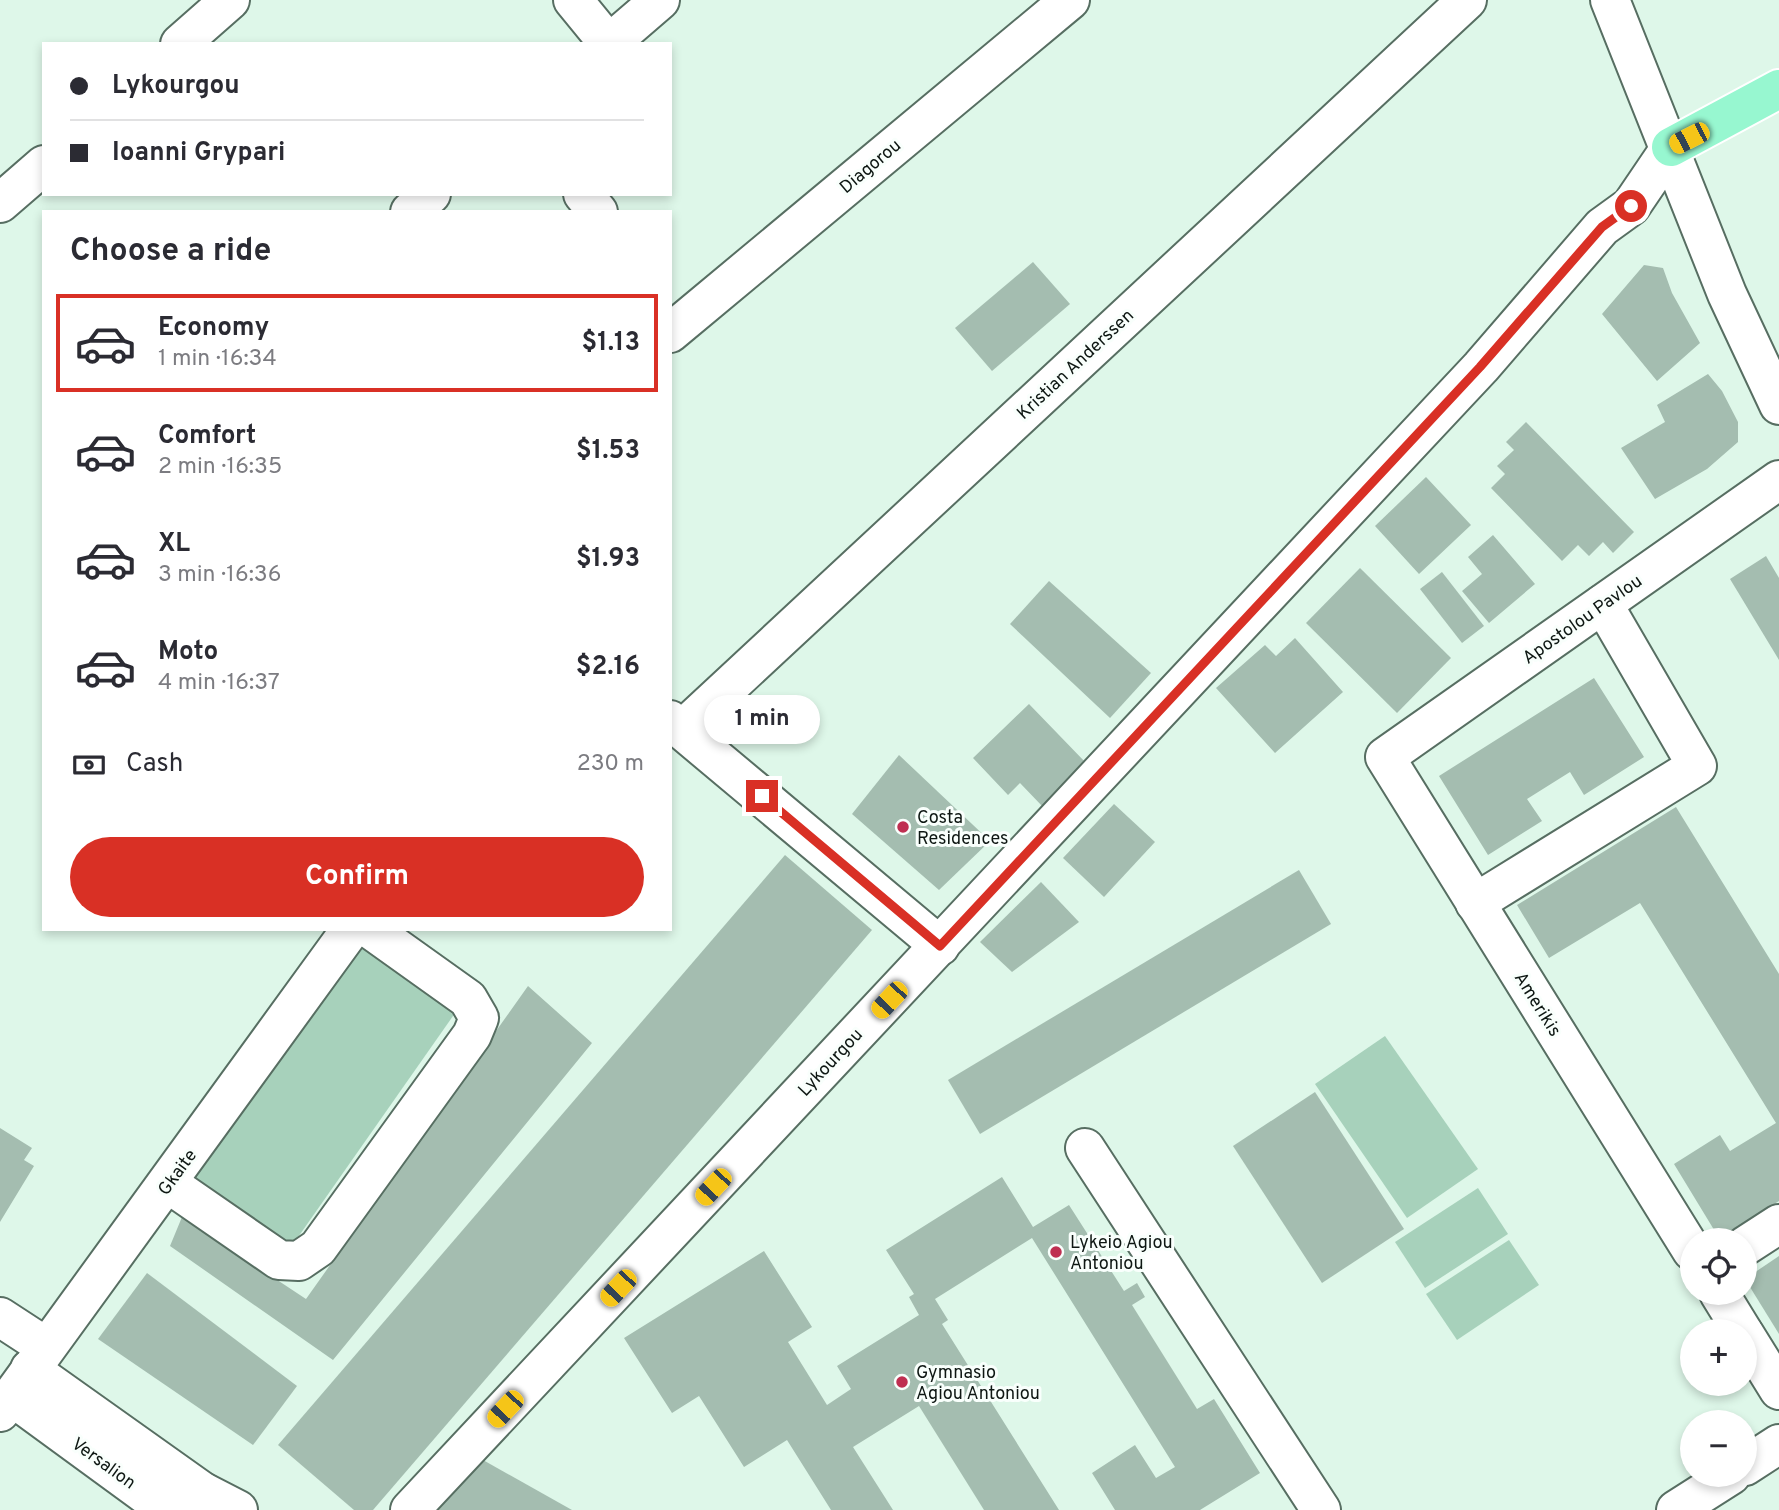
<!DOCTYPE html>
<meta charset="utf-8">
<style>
body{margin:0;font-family:Overpass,sans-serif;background:#f7f7f7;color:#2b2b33;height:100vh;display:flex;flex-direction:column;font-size:26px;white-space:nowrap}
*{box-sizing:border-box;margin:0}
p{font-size:23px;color:#7c7c81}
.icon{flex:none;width:38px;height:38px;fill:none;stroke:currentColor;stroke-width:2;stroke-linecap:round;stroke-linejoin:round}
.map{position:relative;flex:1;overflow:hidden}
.sheet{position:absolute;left:42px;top:210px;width:630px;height:721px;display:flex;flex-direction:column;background:#fff;border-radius:0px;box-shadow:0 4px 10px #0003}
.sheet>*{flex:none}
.top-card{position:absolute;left:42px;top:42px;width:630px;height:154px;border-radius:0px;box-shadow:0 4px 10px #0003;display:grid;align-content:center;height:154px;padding:0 28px;background:#fff}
.buttons{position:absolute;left:1680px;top:1228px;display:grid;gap:14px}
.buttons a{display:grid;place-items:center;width:77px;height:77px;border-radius:50%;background:#fff;box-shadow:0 4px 10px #0003;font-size:35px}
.end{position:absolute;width:32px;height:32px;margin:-16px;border:9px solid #d93025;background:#fff;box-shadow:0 0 0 4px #fff}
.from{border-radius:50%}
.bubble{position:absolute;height:49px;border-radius:24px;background:#fff;box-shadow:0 4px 10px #0003;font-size:23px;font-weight:700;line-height:49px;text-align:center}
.car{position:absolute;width:21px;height:42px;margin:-21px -10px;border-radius:9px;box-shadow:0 0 5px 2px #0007;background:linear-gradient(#f5c518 24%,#345 0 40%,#f5c518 0 76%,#345 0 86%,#f5c518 0)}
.top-card b{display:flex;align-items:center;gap:24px;height:66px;font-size:26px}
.top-card b+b{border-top:2px solid #e1e1e2}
.top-card i{width:18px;height:18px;background:#2b2b33}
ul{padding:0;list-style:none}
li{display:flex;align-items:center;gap:21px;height:98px;margin:0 14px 10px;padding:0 14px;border:4px solid transparent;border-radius:0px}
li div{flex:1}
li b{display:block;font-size:26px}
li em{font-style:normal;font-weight:700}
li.active{border-color:#d93025}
li>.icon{width:63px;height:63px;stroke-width:1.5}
h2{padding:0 28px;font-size:32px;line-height:84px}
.pay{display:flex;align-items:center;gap:18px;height:77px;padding:0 28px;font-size:26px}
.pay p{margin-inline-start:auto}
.cta{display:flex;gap:14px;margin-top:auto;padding:14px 28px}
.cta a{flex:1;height:80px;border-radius:42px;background:#d93025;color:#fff;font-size:28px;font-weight:700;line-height:80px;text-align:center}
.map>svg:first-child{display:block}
.green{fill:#a7d1bb}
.building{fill:#a4bdb0}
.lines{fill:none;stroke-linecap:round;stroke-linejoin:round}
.minor-casing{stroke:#576e62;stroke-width:42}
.major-casing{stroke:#fff;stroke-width:42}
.minor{stroke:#fff;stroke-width:38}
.major{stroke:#97f7d0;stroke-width:38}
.route{stroke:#d93025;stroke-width:9}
.poi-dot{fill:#bf2f51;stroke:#f9fffc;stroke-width:2.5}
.labels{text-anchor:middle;stroke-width:6;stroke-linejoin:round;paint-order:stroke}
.street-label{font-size:18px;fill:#0e1713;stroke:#f9fffc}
.poi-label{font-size:18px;fill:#0e1713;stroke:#f9fffc;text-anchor:start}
</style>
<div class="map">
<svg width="1779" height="1510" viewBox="0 0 1779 1510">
<rect width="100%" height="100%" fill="#def7e9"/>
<g class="green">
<path d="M366 936 460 1006 289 1250 185 1185Z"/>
<path d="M1385 1036 1478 1169 1407 1218 1315 1084Z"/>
<path d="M1478 1188 1508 1234 1425 1288 1395 1242Z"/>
<path d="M1509 1240 1539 1285 1457 1340 1426 1294Z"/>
</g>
<g class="building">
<path d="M1033 262 1070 304 992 371 955 328Z"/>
<path d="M1644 265 1663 268 1672 293 1700 343 1657 381 1602 314Z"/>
<path d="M1708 374 1722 391 1738 422V442L1707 469 1655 499 1621 448 1665 422 1657 405Z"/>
<path d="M1526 422 1634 532 1613 553 1603 542 1589 556 1578 545 1562 561 1491 488 1505 474 1497 466 1514 450 1506 442Z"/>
<path d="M1426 477 1471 525 1419 574 1375 526Z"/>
<path d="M1493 535 1535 584 1489 623 1462 591 1482 574 1468 557Z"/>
<path d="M1766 556 1779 578V660L1730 579Z"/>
<path d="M1360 568 1451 658 1397 713 1306 623Z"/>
<path d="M1442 572 1484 626 1462 643 1420 589Z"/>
<path d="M1049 581 1151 673 1110 718 1010 624Z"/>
<path d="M1295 638 1343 692 1275 753 1216 688 1265 645 1276 656Z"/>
<path d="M1594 678 1644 757 1584 795 1570 772 1527 799 1542 821 1488 855 1439 776Z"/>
<path d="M1029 704 1087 764 1043 807 1020 783 1008 795 973 758Z"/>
<path d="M899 755 990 841 939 890 852 814Z"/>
<path d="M1114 804 1155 842 1104 897 1063 858Z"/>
<path d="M1676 807 1779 974V1201L1719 1238 1674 1164 1720 1135 1730 1151 1776 1123 1640 903 1549 958 1517 905Z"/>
<path d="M785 855 872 930 373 1510H354L278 1445Z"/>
<path d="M1299 870 1331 924 980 1134 948 1080Z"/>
<path d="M1041 882 1079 922 1012 972 980 942Z"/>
<path d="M528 986 592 1043 333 1360 170 1246 182 1217 306 1299Z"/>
<path d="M1315 1092 1404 1229 1322 1283 1233 1146Z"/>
<path d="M0 1128 32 1148 24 1160 34 1166 0 1222Z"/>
<path d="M1002 1177 1033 1227 1069 1205 1124 1291 1137 1283 1145 1297 1132 1305 1197 1409 1214 1399 1260 1473 1200 1510H1115L1092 1473 1135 1445 1156 1478 1175 1467 1032 1238 935 1299 948 1320 942 1324 1059 1510H984L919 1406 853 1447 893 1510H831L787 1440 744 1467 699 1396 672 1413 624 1338 764 1251 812 1327 788 1342 827 1405 851 1389 837 1366 919 1315 909 1297 914 1294 886 1250Z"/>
<path d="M1779 1256V1334L1745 1279Z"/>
<path d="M147 1273 297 1386 253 1445 98 1339Z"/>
<path d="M483 1460 572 1510H437Z"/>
</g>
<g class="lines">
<g class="minor-casing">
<g id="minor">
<path d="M573 0 609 44"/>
<path d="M1610 0 1727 294 1779 405"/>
<path d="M180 44 230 0"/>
<path d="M609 44 660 0"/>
<path d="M583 194 598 212"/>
<path d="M0 203 44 165"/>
<path d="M410 212 431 194"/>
<path d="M670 333 1070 0"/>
<path d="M670 720 940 946"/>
<path d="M683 729 1467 0"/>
<path d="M1475 903 1697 766 1603 604"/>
<path d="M1085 1148 1321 1510"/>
<path d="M169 1184 279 1260 299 1261 318 1248 472 1035 479 1018 468 999 370 929"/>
<path d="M1745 1246 1779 1224"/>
<path d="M1692 1251 1385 757 1779 480"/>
<path d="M1719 1293 1743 1332"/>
<path d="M0 1317 46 1347"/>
<path d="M1745 1335 1779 1390"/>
<path d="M30 1369 203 1492 238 1510"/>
<path d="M11 1396 160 1505 203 1492"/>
<path d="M0 1412 351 929"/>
<path d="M1745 1466 1779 1444"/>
<path d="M410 1510 1481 367 1602 227 1631 206 1671 147"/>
<path d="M1676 1510 1731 1475"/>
</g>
</g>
<g class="major-casing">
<path id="major" d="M1671 147 1779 89"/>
</g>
<use href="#minor" class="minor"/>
<use href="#major" class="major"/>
</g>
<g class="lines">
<path class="route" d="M762 796 940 946 1480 367 1602 227 1631 206"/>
</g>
<g class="poi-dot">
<circle cx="903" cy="827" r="7"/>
<circle cx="1056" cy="1252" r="7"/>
<circle cx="902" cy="1382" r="7"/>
</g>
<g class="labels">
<g class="street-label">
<text transform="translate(870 166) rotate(-40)" y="6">Diagorou</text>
<text transform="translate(1075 364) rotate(-43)" y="6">Kristian Anderssen</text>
<text transform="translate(1582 619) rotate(-35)" y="6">Apostolou Pavlou</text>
<text transform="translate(1538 1004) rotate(58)" y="6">Amerikis</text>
<text transform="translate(830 1062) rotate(-47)" y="6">Lykourgou</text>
<text transform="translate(177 1172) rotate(-54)" y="6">Gkaite</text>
<text transform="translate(104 1463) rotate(36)" y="6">Versalion</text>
</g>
<g class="poi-label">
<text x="917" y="823">Costa<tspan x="917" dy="21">Residences</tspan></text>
<text x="1070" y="1248">Lykeio Agiou<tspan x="1070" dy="21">Antoniou</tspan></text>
<text x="916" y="1378">Gymnasio<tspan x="916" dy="21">Agiou Antoniou</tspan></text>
</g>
</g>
</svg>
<div class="buttons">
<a><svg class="icon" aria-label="locate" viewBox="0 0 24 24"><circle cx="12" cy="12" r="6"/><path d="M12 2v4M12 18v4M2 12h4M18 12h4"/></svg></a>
<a>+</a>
<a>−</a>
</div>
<i class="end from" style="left:1631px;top:206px"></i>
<i class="end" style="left:762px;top:796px"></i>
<div class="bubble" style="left:704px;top:695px;width:116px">1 min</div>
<i class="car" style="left:1689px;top:138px;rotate:243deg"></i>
<i class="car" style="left:889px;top:1000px;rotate:223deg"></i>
<i class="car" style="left:713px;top:1187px;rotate:223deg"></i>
<i class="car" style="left:618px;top:1288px;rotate:223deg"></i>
<i class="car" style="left:505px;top:1409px;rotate:223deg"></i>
<div class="top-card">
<b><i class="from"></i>Lykourgou</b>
<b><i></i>Ioanni Grypari</b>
</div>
<section class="sheet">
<h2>Choose a ride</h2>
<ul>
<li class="active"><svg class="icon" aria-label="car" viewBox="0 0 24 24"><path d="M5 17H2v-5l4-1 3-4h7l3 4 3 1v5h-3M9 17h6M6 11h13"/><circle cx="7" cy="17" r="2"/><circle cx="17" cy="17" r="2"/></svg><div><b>Economy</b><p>1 min · 16:34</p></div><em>$1.13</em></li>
<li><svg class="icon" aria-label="car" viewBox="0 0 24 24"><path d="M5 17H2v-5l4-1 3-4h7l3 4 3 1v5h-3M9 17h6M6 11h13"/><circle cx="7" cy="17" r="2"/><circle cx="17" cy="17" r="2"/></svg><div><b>Comfort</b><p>2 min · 16:35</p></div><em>$1.53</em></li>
<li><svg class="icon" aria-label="car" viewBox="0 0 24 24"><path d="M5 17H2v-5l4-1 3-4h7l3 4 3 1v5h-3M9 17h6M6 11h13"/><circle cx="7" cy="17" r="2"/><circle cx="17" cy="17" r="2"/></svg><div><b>XL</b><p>3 min · 16:36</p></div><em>$1.93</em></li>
<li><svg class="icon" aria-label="car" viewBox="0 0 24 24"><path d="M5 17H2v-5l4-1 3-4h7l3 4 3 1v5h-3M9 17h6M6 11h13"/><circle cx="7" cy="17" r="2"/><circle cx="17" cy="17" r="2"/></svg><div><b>Moto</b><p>4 min · 16:37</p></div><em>$2.16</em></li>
</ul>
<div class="pay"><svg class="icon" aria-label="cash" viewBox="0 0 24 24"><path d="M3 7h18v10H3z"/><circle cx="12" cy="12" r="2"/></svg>Cash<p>230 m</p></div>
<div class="cta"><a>Confirm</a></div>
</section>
</div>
